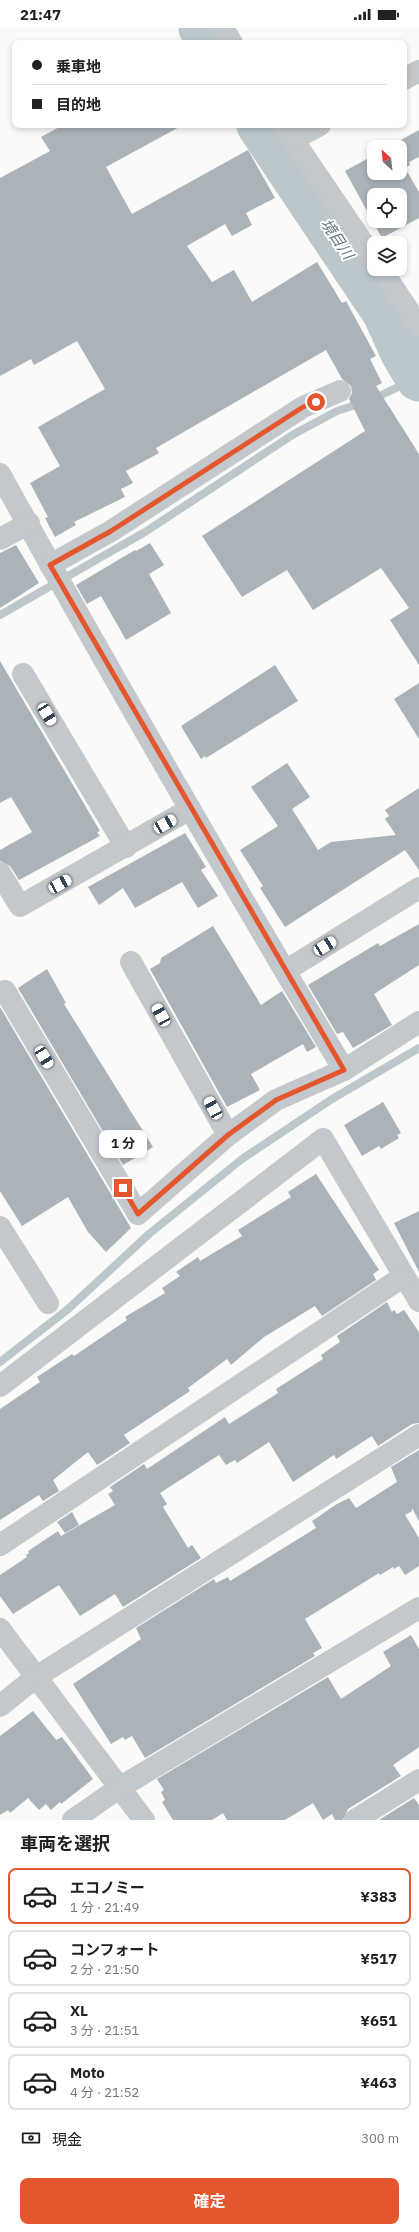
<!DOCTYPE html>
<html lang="ja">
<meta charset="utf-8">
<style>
body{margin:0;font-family:"IBM Plex Sans","Noto Sans JP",sans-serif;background:#f2f2f2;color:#202124;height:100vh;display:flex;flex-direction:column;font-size:15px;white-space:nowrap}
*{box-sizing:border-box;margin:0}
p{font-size:13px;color:#757577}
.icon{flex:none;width:22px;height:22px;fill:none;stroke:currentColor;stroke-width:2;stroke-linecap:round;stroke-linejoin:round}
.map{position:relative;height:1792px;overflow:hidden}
.details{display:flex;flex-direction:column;background:#fff;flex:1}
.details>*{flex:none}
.guide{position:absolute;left:12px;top:12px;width:395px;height:88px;border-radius:8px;box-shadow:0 2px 6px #0003;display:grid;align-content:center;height:88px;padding:0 20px;background:#fff}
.needle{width:26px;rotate:333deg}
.controls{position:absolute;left:367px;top:112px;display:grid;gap:8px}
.controls a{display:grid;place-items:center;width:40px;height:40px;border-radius:8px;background:#fff;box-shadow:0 2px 6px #0003;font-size:20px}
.end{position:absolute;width:18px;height:18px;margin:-9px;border:5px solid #e4572e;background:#fff;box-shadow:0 0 0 2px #fff}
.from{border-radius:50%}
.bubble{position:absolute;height:28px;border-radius:8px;background:#fff;box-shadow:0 2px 6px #0003;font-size:13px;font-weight:700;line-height:28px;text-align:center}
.car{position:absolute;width:12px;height:24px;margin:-12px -6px;border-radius:5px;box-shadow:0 0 3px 1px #0007;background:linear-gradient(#fff 24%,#345 0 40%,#fff 0 76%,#345 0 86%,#fff 0)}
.guide b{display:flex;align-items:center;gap:14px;height:38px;font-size:15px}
.guide b+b{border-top:1px solid #e0e0e0}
.guide i{width:10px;height:10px;background:#202124}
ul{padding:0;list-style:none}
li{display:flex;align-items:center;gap:12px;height:56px;margin:0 8px 6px;padding:0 12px;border:2px solid #e0e0e0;border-radius:8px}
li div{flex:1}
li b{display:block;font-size:15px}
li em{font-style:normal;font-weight:700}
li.selected{border-color:#e4572e}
li>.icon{width:36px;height:36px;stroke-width:1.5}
h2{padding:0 20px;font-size:18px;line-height:48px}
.pay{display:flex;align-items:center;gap:10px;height:44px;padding:0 20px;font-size:15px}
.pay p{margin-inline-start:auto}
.cta{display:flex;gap:8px;margin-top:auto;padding:8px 20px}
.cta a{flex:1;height:46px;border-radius:8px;background:#e4572e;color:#fff;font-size:16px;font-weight:700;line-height:46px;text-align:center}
.status{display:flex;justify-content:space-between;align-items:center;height:28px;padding:0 20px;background:#fff;direction:ltr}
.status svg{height:11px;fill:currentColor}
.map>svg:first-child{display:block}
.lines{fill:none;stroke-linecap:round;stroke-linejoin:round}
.stream{stroke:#bbc7cb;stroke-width:8}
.river{stroke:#bbc7cb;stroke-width:47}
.building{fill:#aab3b9;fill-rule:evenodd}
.minor{stroke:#c3c8cc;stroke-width:22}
.route{stroke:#e4572e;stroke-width:5}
.labels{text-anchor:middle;stroke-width:4;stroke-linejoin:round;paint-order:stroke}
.water-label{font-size:15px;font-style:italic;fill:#60757c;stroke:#fff}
</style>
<div class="status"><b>21:47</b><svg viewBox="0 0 49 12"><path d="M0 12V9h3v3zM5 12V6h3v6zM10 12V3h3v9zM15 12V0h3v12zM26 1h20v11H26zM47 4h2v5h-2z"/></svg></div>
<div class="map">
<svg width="419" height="1792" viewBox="0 0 419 1792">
<rect width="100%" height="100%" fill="#fafaf8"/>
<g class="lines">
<g class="stream">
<path d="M373 371 419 349"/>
<path d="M0 587 145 504 294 406 337 383 362 375"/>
<path d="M0 1334 67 1282 149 1206 242 1131 332 1071 419 1020"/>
</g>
<g class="river">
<path d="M202 0 211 15"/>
<path d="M260 97 386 285 403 323 419 350"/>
</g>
</g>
<g class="building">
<path d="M63 97H183L106 139 132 186 248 122 275 170 246 185 252 197 232 208 225 196 187 218 212 254 234 242 252 274 317 234 342 275 346 273 359 297 376 328 370 331 382 355 376 358 419 426V637L390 592 409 580 381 540 313 582 287 542 242 569 202 508 365 403 349 371 352 365 351 358 342 351 326 322 156 420 159 425 126 443 133 455 121 461 125 469 74 494 76 497 55 509 45 490 48 489 30 455 60 438 38 399 105 361 77 313 34 337 31 331 0 348V150L50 123 41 109Z"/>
<path d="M419 102V129L409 134 410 137 405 140 419 164V190L382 210 345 143 374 127V145H400V119H388ZM374 167H400V193H374Z"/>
<path d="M150 515 164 537 149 546 171 585 126 612 101 568 87 576 76 557 135 522 136 523Z"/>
<path d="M16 517 39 555 0 580V525Z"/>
<path d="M0 633 100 803 97 804 100 808 19 852 10 838 0 833V822L32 804 11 769 0 775Z"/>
<path d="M275 637 298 673 206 730 205 728 201 731 181 698Z"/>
<path d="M419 655V711L394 671Z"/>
<path d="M287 735 310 769 292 781 318 822 331 814 396 807 385 791 389 788 385 782 419 760V842L405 822 285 899 260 860 263 858 240 822 278 798 251 759Z"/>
<path d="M185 805 206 839 201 842 218 868 198 880 182 854 135 880 123 860 99 877 88 859Z"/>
<path d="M419 896V937L374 966 392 997 353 1020 343 1004 337 1006 308 957 378 915 380 918Z"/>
<path d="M213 898 261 977 282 963 316 1019 307 1024 303 1016 251 1046 260 1062 227 1079 150 941 160 935 161 930Z"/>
<path d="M47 941 66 975 64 976 153 1119 123 1137 18 960Z"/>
<path d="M0 979 131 1200 106 1224 88 1204 68 1169 22 1198 0 1163Z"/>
<path d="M383 1074 401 1105 397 1107 399 1110 381 1121 379 1118 362 1128 344 1097Z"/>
<path d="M316 1146 379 1242 373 1246 376 1252 322 1288 315 1278 264 1309 231 1337 227 1331 188 1360 190 1363 124 1407 130 1415 97 1437 88 1424 53 1452 59 1463 43 1473 39 1467 0 1492V1381L40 1354 37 1349 72 1326 74 1328 127 1292 125 1289 165 1265 162 1260 180 1248 176 1244 198 1229 200 1233 242 1208 238 1202 291 1169 288 1164Z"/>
<path d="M419 1183V1244L394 1195Z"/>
<path d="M387 1274 392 1284 394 1282 397 1286 404 1282 419 1304V1395L412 1396 378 1418 372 1408 336 1431 334 1427 293 1454 269 1414 237 1435 235 1432 226 1437 219 1427 160 1465 167 1476 163 1479 188 1520 192 1517 201 1530 123 1579 115 1566 80 1588 59 1557 13 1586 0 1568V1547L27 1529 26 1527 29 1525 28 1523 58 1503 61 1508 115 1477 108 1466 113 1463 110 1459 144 1436 147 1441 225 1389 229 1396 278 1365 276 1361 323 1331 321 1327 340 1314 337 1308Z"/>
<path d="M419 1422V1493L412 1480V1483L405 1487 419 1510V1538L405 1547 399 1538 394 1541 393 1539 380 1547 379 1545 305 1591 322 1620 313 1625 315 1628 145 1730 132 1708 125 1712 123 1709 111 1716 73 1656 141 1611 136 1600 214 1551 216 1555 228 1549 230 1553 316 1500 312 1493 337 1476 349 1470 356 1480 397 1454 391 1439Z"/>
<path d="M72 1484 79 1497 65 1505 57 1494Z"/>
<path d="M411 1607 419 1621V1719L393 1737 401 1748 348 1781 343 1792H335L332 1786 323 1792 313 1775 285 1792H227L223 1785 212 1792H173L162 1774 165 1772 161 1764 164 1762 157 1751 328 1649 341 1671 391 1638 383 1624Z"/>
<path d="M33 1683 56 1712 62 1709 93 1751 61 1776 60 1774 51 1782 46 1776 39 1782 28 1770 10 1785 8 1782 0 1787V1708Z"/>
<path d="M414 1770 419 1777V1792H379Z"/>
</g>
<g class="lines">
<g class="minor">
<path d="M223 0 232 15"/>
<path d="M404 51 419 43"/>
<path d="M283 97 374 231"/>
<path d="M293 112 320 97"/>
<path d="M381 241 419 298"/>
<path d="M0 446C111 647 226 845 344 1042"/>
<path d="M0 511 29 495"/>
<path d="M50 537 111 503 303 379 340 363"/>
<path d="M23 646 126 819"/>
<path d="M0 845 20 878 190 781"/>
<path d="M131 934 228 1107"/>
<path d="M285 943 419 860"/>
<path d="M5 963 138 1186 228 1107 276 1072 344 1042 419 994"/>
<path d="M0 1199 48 1275"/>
<path d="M0 1358 323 1111 419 1273"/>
<path d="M0 1517 404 1248"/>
<path d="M0 1601 144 1792"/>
<path d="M0 1678 36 1649 419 1407"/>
<path d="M73 1792 119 1760 419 1580"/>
<path d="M355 1792 419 1752"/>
</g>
</g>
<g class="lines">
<path class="route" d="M123 1160 138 1186 228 1107 276 1072 344 1042 50 537 111 503 303 379 316 374"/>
</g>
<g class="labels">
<g class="water-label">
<text transform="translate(337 211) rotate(56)" y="5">境目川</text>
</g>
</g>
</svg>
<div class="controls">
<a><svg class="needle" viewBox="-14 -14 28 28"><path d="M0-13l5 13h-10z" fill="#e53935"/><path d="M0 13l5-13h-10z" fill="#757577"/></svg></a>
<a><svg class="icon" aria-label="locate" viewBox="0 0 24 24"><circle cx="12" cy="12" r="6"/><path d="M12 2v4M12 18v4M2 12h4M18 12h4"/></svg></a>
<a><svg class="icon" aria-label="layers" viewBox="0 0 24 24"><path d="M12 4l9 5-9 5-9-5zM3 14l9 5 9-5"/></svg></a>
</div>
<i class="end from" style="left:316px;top:374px"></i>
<i class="end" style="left:123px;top:1160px"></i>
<div class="bubble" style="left:99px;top:1102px;width:48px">1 分</div>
<i class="car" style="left:47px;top:686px;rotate:149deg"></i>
<i class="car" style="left:165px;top:796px;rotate:60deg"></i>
<i class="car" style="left:60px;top:856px;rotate:61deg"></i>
<i class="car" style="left:325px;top:918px;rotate:58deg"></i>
<i class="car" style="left:161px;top:987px;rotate:331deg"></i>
<i class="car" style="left:44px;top:1029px;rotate:149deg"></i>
<i class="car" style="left:213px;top:1080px;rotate:331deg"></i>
<div class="guide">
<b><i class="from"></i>乗車地</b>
<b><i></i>目的地</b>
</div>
</div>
<section class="details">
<h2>車両を選択</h2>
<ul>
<li class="selected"><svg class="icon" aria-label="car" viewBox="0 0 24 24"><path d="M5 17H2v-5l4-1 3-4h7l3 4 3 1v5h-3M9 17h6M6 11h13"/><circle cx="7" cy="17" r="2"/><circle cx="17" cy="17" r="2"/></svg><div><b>エコノミー</b><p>1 分 · 21:49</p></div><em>¥383</em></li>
<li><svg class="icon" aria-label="car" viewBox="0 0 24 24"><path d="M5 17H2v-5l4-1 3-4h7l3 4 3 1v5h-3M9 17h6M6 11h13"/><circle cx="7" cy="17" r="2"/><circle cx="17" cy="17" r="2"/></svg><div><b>コンフォート</b><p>2 分 · 21:50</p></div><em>¥517</em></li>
<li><svg class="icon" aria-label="car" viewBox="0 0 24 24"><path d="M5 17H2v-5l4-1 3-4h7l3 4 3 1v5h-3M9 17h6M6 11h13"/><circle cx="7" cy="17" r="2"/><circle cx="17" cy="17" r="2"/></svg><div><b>XL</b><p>3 分 · 21:51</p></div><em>¥651</em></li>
<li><svg class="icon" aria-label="car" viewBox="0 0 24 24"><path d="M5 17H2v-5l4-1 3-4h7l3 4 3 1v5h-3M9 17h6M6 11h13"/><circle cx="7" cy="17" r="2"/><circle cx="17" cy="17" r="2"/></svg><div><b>Moto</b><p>4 分 · 21:52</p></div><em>¥463</em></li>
</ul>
<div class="pay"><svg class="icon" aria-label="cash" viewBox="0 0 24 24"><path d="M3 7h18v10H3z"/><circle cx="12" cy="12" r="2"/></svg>現金<p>300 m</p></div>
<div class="cta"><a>確定</a></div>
</section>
